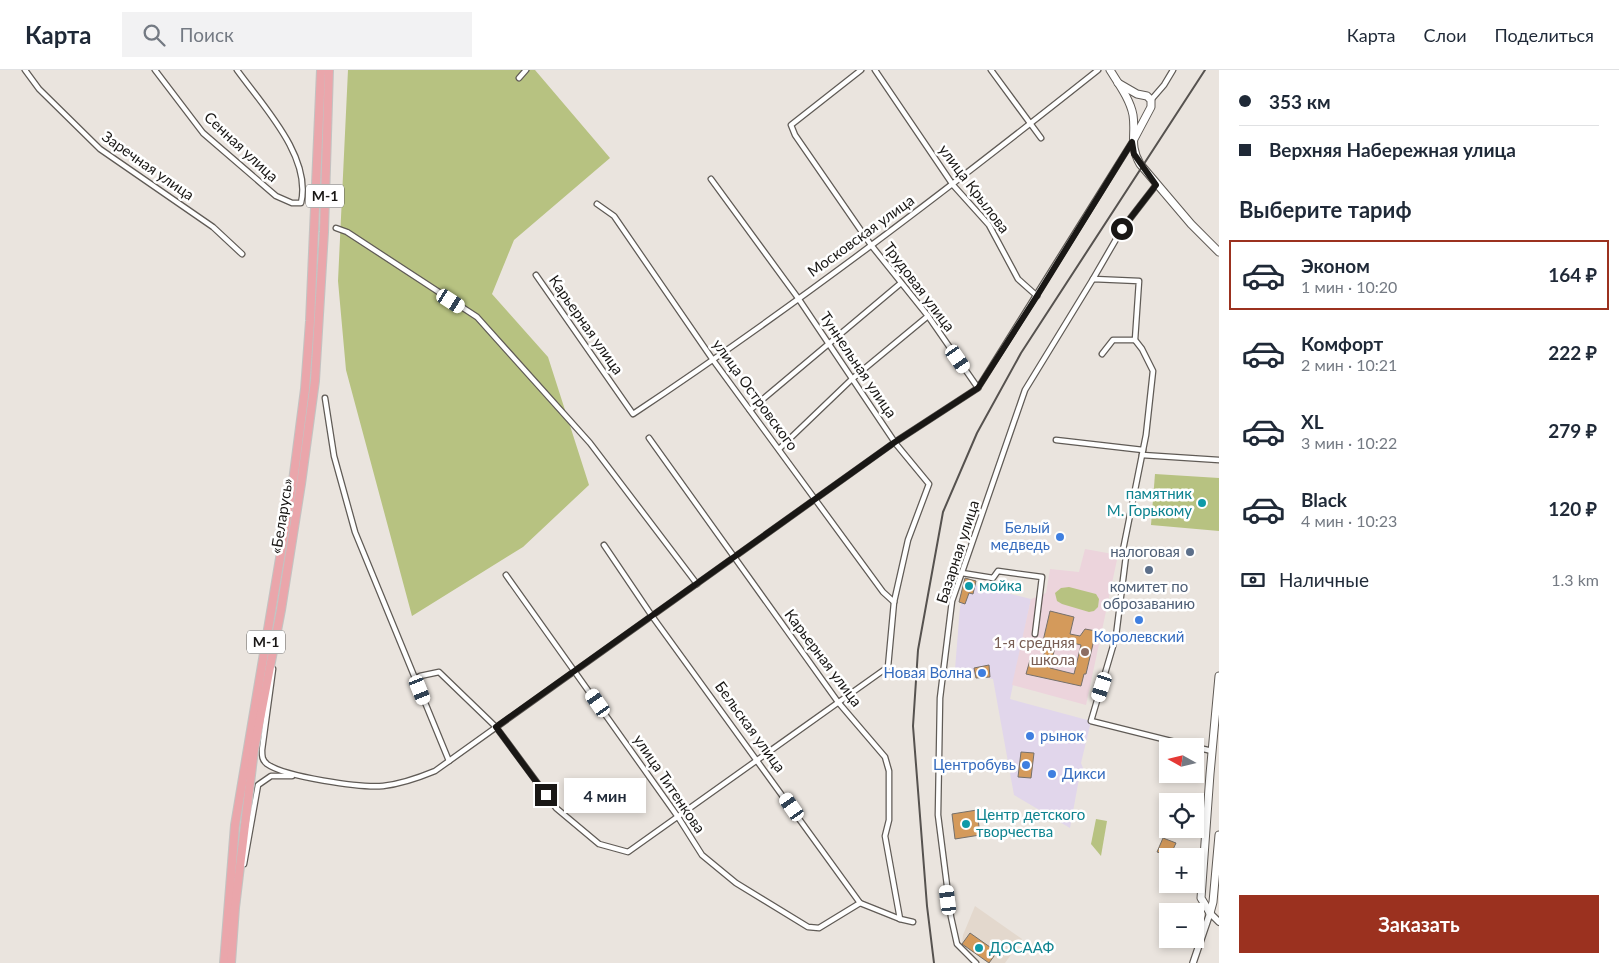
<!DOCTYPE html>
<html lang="ru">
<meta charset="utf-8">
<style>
body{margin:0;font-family:Lato,sans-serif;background:#f2f2f3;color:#1f2937;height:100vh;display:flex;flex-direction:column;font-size:19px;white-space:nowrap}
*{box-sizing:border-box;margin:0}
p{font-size:16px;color:#747a83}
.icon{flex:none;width:28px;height:28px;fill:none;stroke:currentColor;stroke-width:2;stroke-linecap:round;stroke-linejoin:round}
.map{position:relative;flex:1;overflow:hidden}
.drawer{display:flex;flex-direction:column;background:#fff;width:400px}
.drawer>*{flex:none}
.top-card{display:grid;align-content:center;height:110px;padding:0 20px;background:#fff}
.needle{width:32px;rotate:278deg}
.fabs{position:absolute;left:1159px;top:668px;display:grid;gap:10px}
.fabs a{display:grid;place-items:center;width:45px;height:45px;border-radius:0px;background:#fff;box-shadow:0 2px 8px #0003;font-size:25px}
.end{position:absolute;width:22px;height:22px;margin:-11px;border:6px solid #191715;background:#fff;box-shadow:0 0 0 2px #fff}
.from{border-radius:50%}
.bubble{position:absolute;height:35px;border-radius:0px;background:#fff;box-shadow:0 2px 8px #0003;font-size:16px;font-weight:700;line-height:35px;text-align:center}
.car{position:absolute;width:15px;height:30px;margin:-15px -8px;border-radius:6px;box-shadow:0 0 4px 1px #0007;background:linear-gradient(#fff 24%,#345 0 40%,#fff 0 76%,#345 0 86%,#fff 0)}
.top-card b{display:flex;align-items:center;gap:18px;height:48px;font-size:19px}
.top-card b+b{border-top:1px solid #e0e1e3}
.top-card i{width:12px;height:12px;background:#1f2937}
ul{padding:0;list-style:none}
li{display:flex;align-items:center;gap:15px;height:70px;margin:0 10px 8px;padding:0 10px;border:2px solid transparent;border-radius:0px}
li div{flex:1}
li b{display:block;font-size:19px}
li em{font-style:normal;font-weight:700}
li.on{border-color:#9b311f}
li>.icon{width:45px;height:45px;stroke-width:1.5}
h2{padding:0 20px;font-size:22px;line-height:60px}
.pay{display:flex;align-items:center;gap:12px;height:55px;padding:0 20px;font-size:19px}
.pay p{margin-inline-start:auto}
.cta{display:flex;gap:10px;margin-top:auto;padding:10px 20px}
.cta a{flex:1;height:58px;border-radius:0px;background:#9b311f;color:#fff;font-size:20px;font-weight:700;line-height:58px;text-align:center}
header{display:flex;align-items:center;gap:30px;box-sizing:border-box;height:70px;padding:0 25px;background:#fff;border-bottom:1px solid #e0e1e3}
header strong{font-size:24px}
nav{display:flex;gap:28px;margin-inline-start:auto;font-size:18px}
.search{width:350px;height:45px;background:#f2f2f3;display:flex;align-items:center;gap:12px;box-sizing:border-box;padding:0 18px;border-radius:0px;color:#747a83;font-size:19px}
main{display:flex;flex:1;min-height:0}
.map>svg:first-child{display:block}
.commercial{fill:#e1d6eb}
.built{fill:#e3d8cd}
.education{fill:#ecd4dc}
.green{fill:#b7c281}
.building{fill:#d49a5b;stroke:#75706b;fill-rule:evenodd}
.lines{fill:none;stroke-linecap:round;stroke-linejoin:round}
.minor-casing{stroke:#605b56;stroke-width:7}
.tertiary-casing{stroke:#605b56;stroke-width:8}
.secondary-casing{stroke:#605b56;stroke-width:9}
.trunk-casing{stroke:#c3c3c2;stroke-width:10}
.minor{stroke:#fff;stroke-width:4.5}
.tertiary{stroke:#fff;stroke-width:5.5}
.secondary{stroke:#fff;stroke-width:7}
.trunk{stroke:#eaa6ab;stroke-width:8}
.rail{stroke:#56524f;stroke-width:2}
.route{stroke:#191715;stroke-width:6}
.culture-dot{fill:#0f9aa8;stroke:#fff;stroke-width:2}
.shop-dot{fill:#3f7fe0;stroke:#fff;stroke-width:2}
.service-dot{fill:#5c6f8a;stroke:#fff;stroke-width:2}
.education-dot{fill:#8d6e63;stroke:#fff;stroke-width:2}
.labels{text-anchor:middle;stroke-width:5;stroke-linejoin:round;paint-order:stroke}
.shield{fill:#fff;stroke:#5e5d5b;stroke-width:1}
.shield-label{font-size:14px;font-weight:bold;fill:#191715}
.street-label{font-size:15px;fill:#191715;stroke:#fff}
.culture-label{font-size:15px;fill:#0d838f;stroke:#fff;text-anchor:start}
.shop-label{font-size:15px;fill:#366cbe;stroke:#fff;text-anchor:end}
.service-label{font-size:15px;fill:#4e5e75;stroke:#fff;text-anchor:end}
.education-label{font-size:15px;fill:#785e54;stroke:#fff;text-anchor:end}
</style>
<header>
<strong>Карта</strong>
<div class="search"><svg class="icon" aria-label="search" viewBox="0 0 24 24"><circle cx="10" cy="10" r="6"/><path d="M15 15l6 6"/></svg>Поиск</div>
<nav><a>Карта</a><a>Слои</a><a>Поделиться</a></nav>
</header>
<main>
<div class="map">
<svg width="1219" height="893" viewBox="0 0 1219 893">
<rect width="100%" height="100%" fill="#eae4de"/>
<path class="commercial" d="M970 514 1031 529 1010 629 1091 651 1081 693 1083 698 1078 714 1070 758 1014 725 993 609 955 599 960 537Z"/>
<path class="built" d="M975 836 1022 869 1005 893H989L962 874 963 865Z"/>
<path class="education" d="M1085 479 1118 485 1086 635 1012 615 1031 529 1046 523 1050 499 1079 502Z"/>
<g class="green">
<path d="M348 0H535L610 88 514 170 492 224 548 287 589 415 523 477 412 546 346 300 338 211Z"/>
<path d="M1155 404 1219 408V461L1151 455Z"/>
<path d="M1069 517 1096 524 1099 529 1098 537 1094 541 1089 542 1062 534 1057 531 1055 523 1061 518Z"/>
<path d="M1096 749 1107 751 1101 786 1091 774Z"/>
</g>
<g class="building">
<path d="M965 508 976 511 973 524 969 523 965 534 959 532Z"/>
<path d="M1050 541 1074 547 1070 564 1080 566 1085 559 1096 561 1086 604H1084L1081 616 1026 604 1030 590 1042 593 1047 571H1043ZM1057 569 1081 575 1074 604 1050 598Z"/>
<path d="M989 595 990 607 976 608 974 598Z"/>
<path d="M1021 682 1034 683 1031 708 1018 707Z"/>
<path d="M977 740 980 765 955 769 952 744Z"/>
<path d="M1163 768 1176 773 1170 786 1157 782Z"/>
<path d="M970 863 997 882 989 893 962 874Z"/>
</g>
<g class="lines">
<g class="minor-casing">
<g id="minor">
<path d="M25 0 39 19 100 79 213 157 242 184"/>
<path d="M155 0 203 63 276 126 292 133H301C312 87 263 36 237 0"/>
<path d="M861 0 791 55 795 65 871 175 928 246 978 318"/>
<path d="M875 0 953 115 989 155 1018 209 1037 226"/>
<path d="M991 0 1041 68"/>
<path d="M519 8 526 0"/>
<path d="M1151 30 1164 15 1173 0"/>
<path d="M597 134 614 146 713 290 883 522 894 532"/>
<path d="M336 158 347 162 477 247 590 373 697 514"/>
<path d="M536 205 633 344C794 237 947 120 1098 0"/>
<path d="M1093 209 1122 159 1156 115"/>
<path d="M1102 284 1113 270H1135"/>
<path d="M325 328 334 386 355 462 449 691"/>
<path d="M750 340 901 213"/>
<path d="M649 368 838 632 885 687 889 701V750L885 766 900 849"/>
<path d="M1056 370 1143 380"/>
<path d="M779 379 852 309 928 246"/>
<path d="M1142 385 1219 390"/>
<path d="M604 475 652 546 860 833 900 849 913 852"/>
<path d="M962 503 993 508 998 501 1042 507 1035 564"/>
<path d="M506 505 678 747 702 785 736 813 808 857 819 858 860 833"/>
<path d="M273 599 262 680C262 686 262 690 267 694 285 707 361 718 383 716 401 714 418 708 435 701L895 372 978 318 1132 72"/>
<path d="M420 606 439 602 496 657 556 738 599 774 628 782 888 597 894 532 908 470 929 414 896 374 798 228 711 109"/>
<path d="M1195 677 1212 681"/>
<path d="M244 794 258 715 271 706H292"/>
<path d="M976 893 957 874 951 847 938 745 940 628 952 531 1025 320 1093 209 1139 211 1135 270 1142 279 1153 301 1146 365 1123 480 1126 486 1116 566 1091 651 1191 676"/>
</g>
</g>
<g class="tertiary-casing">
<path id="tertiary" d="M1193 893 1210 843 1219 852"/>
</g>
<g class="secondary-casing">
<g id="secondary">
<path d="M1110 0C1118 13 1130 29 1133 45 1136 65 1129 75 1140 94L1191 154 1219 182"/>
<path d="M1118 13 1137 24 1147 26 1151 30V37L1134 69"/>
<path d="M1210 843 1201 828 1210 704 1219 606"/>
<path d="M1210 843 1213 832 1219 765"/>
</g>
</g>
<g class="trunk-casing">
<g id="trunk">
<path d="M224 893 235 755 293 411 305 319 310 251 321 0"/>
<path d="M231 893 235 838 254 680 281 540 301 414 315 311 324 162 329 0"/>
</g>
</g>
<use href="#minor" class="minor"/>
<use href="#tertiary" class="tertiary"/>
<use href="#secondary" class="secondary"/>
<use href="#trunk" class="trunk"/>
<path class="rail" d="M934 893 927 836 913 656 918 580 943 442 977 363 1021 283 1205 0"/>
</g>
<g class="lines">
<path class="route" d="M546 725 496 657 895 372 978 318 1037 226 1132 72 1134 84 1156 115 1122 159"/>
</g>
<g class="culture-dot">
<circle cx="1202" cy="433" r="5"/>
<circle cx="969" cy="516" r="5"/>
<circle cx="966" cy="754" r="5"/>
<circle cx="979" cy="878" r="5"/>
</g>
<g class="shop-dot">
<circle cx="1060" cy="467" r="5"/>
<circle cx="1139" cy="550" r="5"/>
<circle cx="982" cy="603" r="5"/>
<circle cx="1030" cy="666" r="5"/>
<circle cx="1026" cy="695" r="5"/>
<circle cx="1052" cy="704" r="5"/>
</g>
<g class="service-dot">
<circle cx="1190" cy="482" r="5"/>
<circle cx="1149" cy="500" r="5"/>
</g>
<circle class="education-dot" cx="1085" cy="582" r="5"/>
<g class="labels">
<g class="shield">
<rect x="306" y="114.5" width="38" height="23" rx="4"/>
<rect x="247" y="560.5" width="38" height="23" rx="4"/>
</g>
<g class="shield-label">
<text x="325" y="131">М-1</text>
<text x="266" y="577">М-1</text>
</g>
<g class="street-label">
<text transform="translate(241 77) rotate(43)" y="5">Сенная улица</text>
<text transform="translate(148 96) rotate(35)" y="5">Заречная улица</text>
<text transform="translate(974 119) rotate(53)" y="5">улица Крылова</text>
<text transform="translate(861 166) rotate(-36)" y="5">Московская улица</text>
<text transform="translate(919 217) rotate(53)" y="5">Трудовая улица</text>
<text transform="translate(586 255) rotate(55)" y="5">Карьерная улица</text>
<text transform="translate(858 295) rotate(56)" y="5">Туннельная улица</text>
<text transform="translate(755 325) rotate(54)" y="5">улица Островского</text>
<text transform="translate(282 446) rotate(-81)" y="5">«Беларусь»</text>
<text transform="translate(958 482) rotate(-72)" y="5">Базарная улица</text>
<text transform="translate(823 588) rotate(53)" y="5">Карьерная улица</text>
<text transform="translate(750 657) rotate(54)" y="5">Бельская улица</text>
<text transform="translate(669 714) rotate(56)" y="5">улица Титенкова</text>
</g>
<g class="culture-label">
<text x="1192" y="429" text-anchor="end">памятник<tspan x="1192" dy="17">М. Горькому</tspan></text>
<text x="979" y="521">мойка</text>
<text x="976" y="750">Центр детского<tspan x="976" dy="17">творчества</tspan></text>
<text x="989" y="883">ДОСААФ</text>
</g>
<g class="shop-label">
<text x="1050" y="463">Белый<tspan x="1050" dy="17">медведь</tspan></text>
<text x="1139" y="572" text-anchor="middle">Королевский</text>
<text x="972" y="608">Новая Волна</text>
<text x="1040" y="671" text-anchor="start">рынок</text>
<text x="1016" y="700">Центробувь</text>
<text x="1062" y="709" text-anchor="start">Дикси</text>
</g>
<g class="service-label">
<text x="1180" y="487">налоговая</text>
<text x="1149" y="522" text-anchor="middle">комитет по<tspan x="1149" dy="17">оброзаванию</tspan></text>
</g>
<g class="education-label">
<text x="1075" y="578">1-я средняя<tspan x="1075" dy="17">школа</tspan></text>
</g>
</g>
</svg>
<div class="fabs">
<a><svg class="needle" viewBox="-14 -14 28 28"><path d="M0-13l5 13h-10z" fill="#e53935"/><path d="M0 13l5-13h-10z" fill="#747a83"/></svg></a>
<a><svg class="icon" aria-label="locate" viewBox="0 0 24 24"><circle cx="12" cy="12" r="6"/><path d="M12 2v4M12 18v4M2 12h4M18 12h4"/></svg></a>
<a>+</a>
<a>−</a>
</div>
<i class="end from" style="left:1122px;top:159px"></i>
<i class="end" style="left:546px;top:725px"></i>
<div class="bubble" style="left:564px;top:708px;width:82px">4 мин</div>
<i class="car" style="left:451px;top:231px;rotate:123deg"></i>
<i class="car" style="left:958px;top:289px;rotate:145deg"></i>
<i class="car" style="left:1102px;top:617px;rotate:198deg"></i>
<i class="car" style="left:420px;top:620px;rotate:158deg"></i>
<i class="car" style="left:598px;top:633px;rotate:325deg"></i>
<i class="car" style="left:792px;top:737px;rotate:325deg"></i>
<i class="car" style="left:948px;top:830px;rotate:353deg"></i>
</div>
<section class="drawer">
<div class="top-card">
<b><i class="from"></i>353 км</b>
<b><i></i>Верхняя Набережная улица</b>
</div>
<h2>Выберите тариф</h2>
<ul>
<li class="on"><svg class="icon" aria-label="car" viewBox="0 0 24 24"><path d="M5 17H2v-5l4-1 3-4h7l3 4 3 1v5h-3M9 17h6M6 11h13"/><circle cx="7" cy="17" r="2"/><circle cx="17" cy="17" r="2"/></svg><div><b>Эконом</b><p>1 мин · 10:20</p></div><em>164 ₽</em></li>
<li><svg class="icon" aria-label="car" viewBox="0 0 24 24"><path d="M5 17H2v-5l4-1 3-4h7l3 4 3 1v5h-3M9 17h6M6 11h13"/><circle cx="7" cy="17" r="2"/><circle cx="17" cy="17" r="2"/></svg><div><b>Комфорт</b><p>2 мин · 10:21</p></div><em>222 ₽</em></li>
<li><svg class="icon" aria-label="car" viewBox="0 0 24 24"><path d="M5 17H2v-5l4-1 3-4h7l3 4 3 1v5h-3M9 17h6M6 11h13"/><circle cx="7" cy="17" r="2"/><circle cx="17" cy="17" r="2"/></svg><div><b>XL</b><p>3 мин · 10:22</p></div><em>279 ₽</em></li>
<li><svg class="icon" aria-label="car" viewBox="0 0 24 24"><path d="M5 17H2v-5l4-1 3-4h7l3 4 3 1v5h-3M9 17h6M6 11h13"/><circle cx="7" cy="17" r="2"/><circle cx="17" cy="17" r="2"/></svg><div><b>Black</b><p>4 мин · 10:23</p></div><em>120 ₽</em></li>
</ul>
<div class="pay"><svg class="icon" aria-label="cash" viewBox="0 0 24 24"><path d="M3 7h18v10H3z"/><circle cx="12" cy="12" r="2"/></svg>Наличные<p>1.3 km</p></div>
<div class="cta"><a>Заказать</a></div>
</section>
</main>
